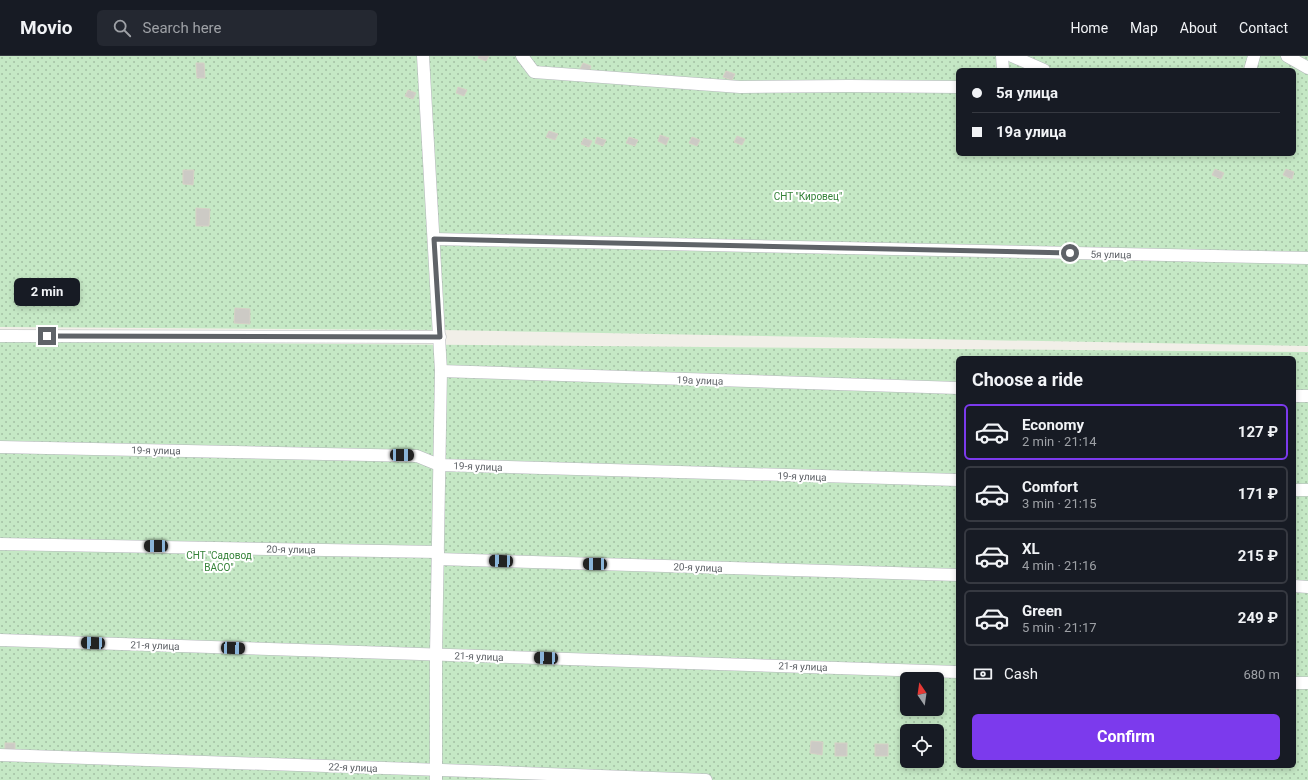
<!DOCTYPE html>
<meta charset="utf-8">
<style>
body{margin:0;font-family:Roboto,sans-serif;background:#242831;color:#f1f3f6;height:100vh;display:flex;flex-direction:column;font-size:15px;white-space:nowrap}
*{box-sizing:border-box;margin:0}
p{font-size:13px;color:#9ea1a6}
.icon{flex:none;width:22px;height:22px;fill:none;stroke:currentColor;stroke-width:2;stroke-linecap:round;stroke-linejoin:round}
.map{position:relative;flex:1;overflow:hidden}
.details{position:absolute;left:956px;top:300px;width:340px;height:412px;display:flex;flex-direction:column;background:#171b24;border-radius:6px;box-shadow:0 2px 6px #0003}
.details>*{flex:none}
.hud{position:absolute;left:956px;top:12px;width:340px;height:88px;border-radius:6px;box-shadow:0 2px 6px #0003;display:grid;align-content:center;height:88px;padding:0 16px;background:#171b24}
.needle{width:26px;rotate:347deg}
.fabs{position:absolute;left:900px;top:616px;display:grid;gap:8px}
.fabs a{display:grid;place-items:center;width:44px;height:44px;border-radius:6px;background:#171b24;box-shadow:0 2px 6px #0003;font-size:20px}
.end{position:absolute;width:18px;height:18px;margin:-9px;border:5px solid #5f6368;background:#fff;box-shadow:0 0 0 2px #fff}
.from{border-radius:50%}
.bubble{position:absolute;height:28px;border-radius:6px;background:#171b24;box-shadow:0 2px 6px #0003;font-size:13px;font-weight:700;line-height:28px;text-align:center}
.car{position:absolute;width:12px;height:24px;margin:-12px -6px;border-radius:5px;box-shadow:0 0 3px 1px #0007;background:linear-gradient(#222 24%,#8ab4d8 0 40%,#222 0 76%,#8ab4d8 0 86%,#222 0)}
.hud b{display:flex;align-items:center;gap:14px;height:38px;font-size:15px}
.hud b+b{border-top:1px solid #363941}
.hud i{width:10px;height:10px;background:#f1f3f6}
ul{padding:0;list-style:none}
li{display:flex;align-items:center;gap:12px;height:56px;margin:0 8px 6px;padding:0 8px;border:2px solid #363941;border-radius:6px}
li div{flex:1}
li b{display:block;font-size:15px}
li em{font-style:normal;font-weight:700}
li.selected{border-color:#7c3aed}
li>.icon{width:36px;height:36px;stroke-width:1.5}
h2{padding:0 16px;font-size:18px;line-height:48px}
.pay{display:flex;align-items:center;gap:10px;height:44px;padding:0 16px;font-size:15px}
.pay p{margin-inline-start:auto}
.cta{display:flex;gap:8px;margin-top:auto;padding:8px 16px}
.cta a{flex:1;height:46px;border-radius:6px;background:#7c3aed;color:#fff;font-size:16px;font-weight:700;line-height:46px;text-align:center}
header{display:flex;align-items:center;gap:24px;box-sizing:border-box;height:56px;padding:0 20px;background:#171b24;border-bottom:1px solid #363941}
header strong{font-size:19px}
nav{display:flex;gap:22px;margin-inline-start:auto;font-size:14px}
.search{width:280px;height:36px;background:#242831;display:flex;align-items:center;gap:10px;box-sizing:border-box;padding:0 14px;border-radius:6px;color:#9ea1a6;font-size:15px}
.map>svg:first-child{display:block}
.grass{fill:url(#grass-dots);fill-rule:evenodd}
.building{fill:#cccac5;stroke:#d6d1c6}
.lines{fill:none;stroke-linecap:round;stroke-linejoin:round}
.minor-casing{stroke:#b5b8bc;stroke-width:13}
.minor{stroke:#fff;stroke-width:12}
.route{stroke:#5f6368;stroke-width:5}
.labels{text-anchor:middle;stroke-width:4;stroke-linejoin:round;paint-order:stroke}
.park-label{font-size:10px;fill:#348238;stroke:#fff}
.street-label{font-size:10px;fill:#5f6368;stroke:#fff}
</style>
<header>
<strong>Movio</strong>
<div class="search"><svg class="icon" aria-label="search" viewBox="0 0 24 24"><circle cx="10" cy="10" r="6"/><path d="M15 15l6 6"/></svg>Search here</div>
<nav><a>Home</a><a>Map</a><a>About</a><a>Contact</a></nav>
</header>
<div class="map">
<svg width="1308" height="724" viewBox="0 0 1308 724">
<defs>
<pattern id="grass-dots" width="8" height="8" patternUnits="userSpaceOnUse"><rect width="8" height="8" fill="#c5e8c5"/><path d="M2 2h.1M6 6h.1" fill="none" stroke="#a3c0a4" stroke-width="1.8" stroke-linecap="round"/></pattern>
</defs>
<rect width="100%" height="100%" fill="#f1efe8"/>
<g class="grass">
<path d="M0 0H1308V290L443 274 0 271ZM958 14H1294V98H958Z"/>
<path d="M0 285 1308 296V724H0ZM958 302H1294V710H958ZM907 623H937V653H907ZM907 675H937V705H907Z"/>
</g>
<g class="building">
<path d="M479 0H489L486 5 478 2Z"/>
<path d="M196 7H204L205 22H197Z"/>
<path d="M583 7 591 10 589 16 580 13Z"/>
<path d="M726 15 735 18 732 24 723 21Z"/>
<path d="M458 31 467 34 464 40 456 37Z"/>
<path d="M408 34 416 37 413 43 405 40Z"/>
<path d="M549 75 558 78 555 84 546 81Z"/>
<path d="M660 79 669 82 666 89 658 85Z"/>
<path d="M737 80 745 83 742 89 734 86Z"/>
<path d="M597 81 606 84 603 90 595 87Z"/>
<path d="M629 81 638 84 635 90 626 87Z"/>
<path d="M692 81 700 84 697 90 689 87Z"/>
<path d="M584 82 592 85 589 91 581 88Z"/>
<path d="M1215 113 1224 117 1221 123 1212 119Z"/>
<path d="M1286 113 1294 116 1292 123 1283 119Z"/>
<path d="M183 114H194L193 129 183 128Z"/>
<path d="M196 152 210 153 209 170H196Z"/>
<path d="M235 252 250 253V268L234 267Z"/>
<path d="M811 685 823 686 822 699 810 697Z"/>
<rect x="5" y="687" width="10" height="7"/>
<rect x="835" y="687" width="12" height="13"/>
<rect x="875" y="688" width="13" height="12"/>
<path d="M1210 710H1220L1218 713Z"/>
</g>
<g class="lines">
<g class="minor-casing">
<g id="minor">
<path d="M423 0 441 315 436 598V724"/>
<path d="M522 0 534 16 740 31 849 30 958 31"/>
<path d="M1002 0 1003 14"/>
<path d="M1012 0 1044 14"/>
<path d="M1287 0 1308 12"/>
<path d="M1250 14 1254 0"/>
<path d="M434 183 1308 202"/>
<path d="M0 280 440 281"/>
<path d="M441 315 958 332"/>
<path d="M1294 340H1308"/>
<path d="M0 391 417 400 439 409 958 424"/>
<path d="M1294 434H1308"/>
<path d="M0 488 438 496"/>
<path d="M438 503 958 519"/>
<path d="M1294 530 1308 531"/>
<path d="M0 584 958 616"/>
<path d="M1294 627H1308"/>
<path d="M0 699 442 714 706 724"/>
</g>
</g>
<use href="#minor" class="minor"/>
</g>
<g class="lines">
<path class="route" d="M47 280 440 281 434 183 1070 197"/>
</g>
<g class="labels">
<g class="park-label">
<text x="808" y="144">СНТ "Кировец"</text>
<text x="219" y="503">СНТ "Садовод<tspan x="219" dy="12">ВАСО"</tspan></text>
</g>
<g class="street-label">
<text transform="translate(1111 198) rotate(1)" y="4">5я улица</text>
<text transform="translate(700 324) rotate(2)" y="4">19а улица</text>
<text transform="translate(156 394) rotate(1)" y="4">19-я улица</text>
<text transform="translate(478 410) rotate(2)" y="4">19-я улица</text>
<text transform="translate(802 420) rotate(2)" y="4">19-я улица</text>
<text transform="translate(291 493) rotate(1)" y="4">20-я улица</text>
<text transform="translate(698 511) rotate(2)" y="4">20-я улица</text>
<text transform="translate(155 589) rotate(2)" y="4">21-я улица</text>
<text transform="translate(479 600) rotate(2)" y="4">21-я улица</text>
<text transform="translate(803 610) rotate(2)" y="4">21-я улица</text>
<text transform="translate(353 711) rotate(2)" y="4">22-я улица</text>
</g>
</g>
</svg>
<div class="fabs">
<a><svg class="needle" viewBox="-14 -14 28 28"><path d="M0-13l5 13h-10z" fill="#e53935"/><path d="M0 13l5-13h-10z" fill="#9ea1a6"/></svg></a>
<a><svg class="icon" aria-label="locate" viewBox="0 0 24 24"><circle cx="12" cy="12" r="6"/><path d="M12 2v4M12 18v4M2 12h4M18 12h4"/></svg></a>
</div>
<i class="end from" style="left:1070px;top:197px"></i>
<i class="end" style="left:47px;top:280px"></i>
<div class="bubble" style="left:14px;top:222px;width:66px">2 min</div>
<i class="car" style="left:402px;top:399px;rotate:91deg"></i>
<i class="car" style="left:156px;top:490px;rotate:271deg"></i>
<i class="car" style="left:501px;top:505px;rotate:272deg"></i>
<i class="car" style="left:595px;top:508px;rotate:271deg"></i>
<i class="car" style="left:93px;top:587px;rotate:272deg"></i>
<i class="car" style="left:233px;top:592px;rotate:92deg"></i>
<i class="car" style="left:546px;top:602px;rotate:272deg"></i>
<div class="hud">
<b><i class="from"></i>5я улица</b>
<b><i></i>19а улица</b>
</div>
<section class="details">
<h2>Choose a ride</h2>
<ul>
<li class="selected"><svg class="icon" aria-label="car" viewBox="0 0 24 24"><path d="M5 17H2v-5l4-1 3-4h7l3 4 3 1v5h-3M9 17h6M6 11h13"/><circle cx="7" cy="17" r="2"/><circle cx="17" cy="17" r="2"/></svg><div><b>Economy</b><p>2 min · 21:14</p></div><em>127 ₽</em></li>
<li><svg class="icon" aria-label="car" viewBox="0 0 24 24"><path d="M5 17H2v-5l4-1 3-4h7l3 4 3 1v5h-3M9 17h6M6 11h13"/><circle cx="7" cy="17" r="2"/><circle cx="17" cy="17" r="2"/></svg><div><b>Comfort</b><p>3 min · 21:15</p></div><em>171 ₽</em></li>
<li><svg class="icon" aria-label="car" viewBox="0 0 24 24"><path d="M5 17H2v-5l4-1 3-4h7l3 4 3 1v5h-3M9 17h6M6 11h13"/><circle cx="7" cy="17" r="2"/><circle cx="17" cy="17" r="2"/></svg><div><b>XL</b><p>4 min · 21:16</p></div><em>215 ₽</em></li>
<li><svg class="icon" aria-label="car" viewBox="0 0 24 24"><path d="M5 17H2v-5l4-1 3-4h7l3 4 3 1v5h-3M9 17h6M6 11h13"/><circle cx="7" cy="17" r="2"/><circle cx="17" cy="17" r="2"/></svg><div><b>Green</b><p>5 min · 21:17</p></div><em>249 ₽</em></li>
</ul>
<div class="pay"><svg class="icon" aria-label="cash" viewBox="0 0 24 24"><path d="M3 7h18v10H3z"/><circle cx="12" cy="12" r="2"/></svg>Cash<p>680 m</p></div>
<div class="cta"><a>Confirm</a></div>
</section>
</div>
